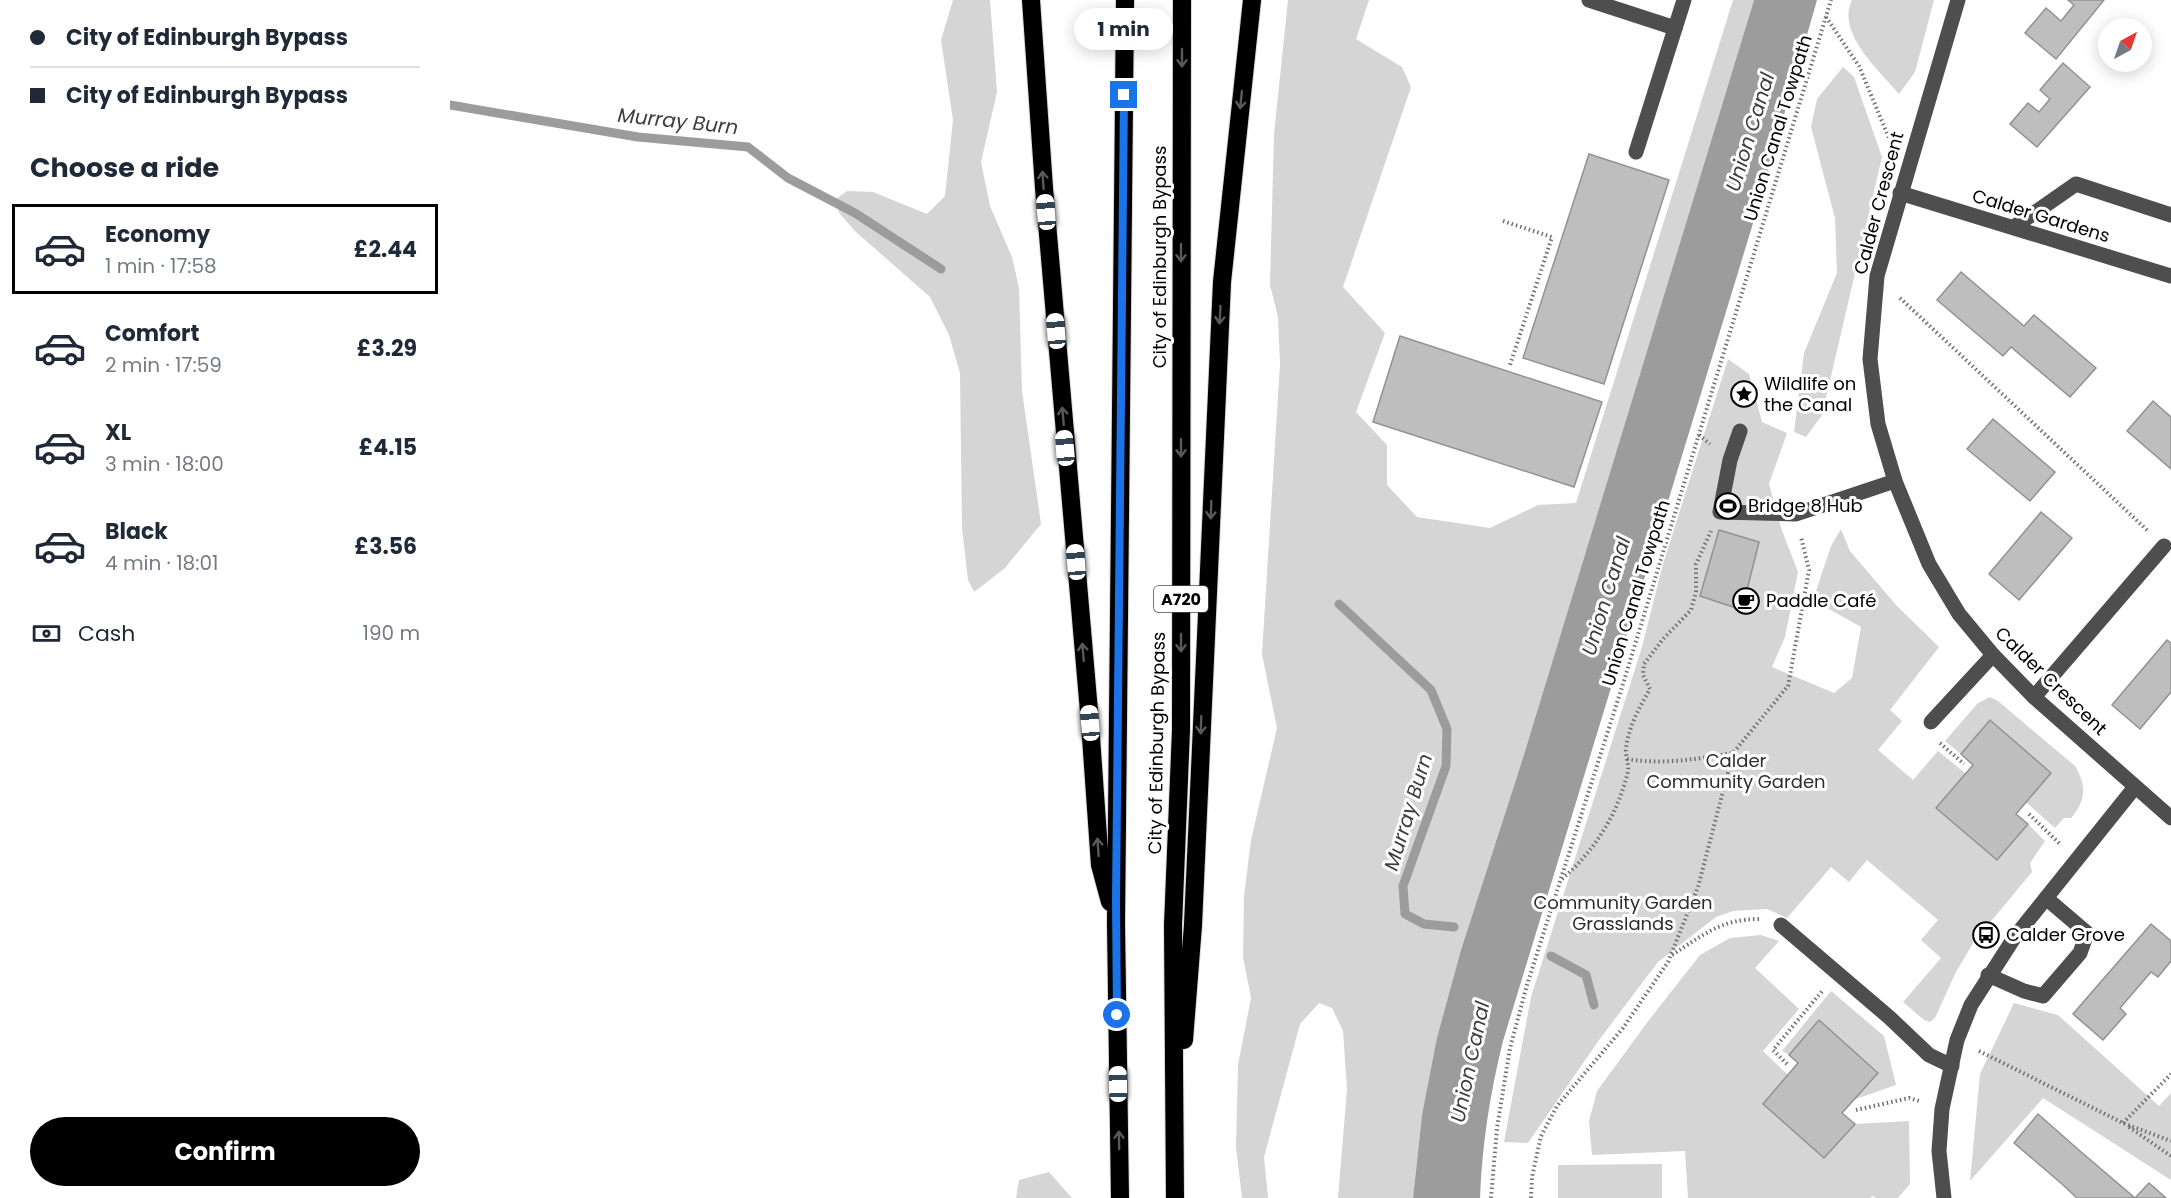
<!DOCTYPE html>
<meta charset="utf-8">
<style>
body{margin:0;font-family:Poppins,sans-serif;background:#f6f6f7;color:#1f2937;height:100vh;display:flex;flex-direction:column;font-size:22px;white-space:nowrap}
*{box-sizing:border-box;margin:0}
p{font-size:20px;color:#747a83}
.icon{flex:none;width:33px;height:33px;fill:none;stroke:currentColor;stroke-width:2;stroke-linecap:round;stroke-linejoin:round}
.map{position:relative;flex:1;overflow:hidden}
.drawer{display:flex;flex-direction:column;background:#fff;width:450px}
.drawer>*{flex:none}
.top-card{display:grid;align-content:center;height:132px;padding:0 30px;background:#fff}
.needle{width:39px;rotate:40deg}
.buttons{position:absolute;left:1648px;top:18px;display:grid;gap:12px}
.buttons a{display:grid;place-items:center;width:54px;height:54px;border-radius:50%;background:#fff;box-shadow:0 3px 15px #0003;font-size:30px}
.end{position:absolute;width:27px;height:27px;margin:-14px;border:8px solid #1a73e8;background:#fff;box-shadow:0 0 0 3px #fff}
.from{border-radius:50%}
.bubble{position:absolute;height:42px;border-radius:21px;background:#fff;box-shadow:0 3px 15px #0003;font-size:20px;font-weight:700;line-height:42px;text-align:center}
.car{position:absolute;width:18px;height:36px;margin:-18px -9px;border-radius:8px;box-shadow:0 0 4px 2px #0007;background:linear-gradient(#fff 24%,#345 0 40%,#fff 0 76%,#345 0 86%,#fff 0)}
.top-card b{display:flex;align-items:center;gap:21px;height:57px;font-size:22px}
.top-card b+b{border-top:2px solid #e0e1e3}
.top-card i{width:15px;height:15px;background:#1f2937}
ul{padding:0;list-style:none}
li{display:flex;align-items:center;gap:18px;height:90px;margin:0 12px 9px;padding:0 18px;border:3px solid transparent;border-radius:0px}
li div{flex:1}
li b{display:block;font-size:22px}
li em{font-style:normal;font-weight:700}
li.selected{border-color:#000}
li>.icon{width:54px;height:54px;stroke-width:1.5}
h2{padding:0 30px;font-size:27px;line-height:72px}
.pay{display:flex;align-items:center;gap:15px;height:66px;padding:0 30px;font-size:22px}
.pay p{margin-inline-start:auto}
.cta{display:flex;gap:12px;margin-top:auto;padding:12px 30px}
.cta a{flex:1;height:69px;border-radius:36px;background:#000;color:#fff;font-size:24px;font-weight:700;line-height:69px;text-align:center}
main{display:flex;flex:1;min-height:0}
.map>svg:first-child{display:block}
.green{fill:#d5d5d5}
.water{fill:#9c9c9c}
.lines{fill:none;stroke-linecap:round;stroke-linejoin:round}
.stream{stroke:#9c9c9c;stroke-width:9}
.building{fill:#bebebe;stroke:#929292;stroke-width:1.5}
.highway-casing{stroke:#dbdbdb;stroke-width:20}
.path{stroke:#707070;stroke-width:4;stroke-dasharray:1.5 3;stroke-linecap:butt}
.minor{stroke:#4e4e4e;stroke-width:15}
.highway{stroke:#000;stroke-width:18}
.oneway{stroke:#595959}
.route{stroke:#1a73e8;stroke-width:8}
.labels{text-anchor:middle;stroke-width:6;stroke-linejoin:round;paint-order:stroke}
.shield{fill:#fff;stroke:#4c4c4c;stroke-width:1.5}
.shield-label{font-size:16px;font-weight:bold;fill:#000}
.street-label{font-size:18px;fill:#000;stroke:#fff}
.poi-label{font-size:18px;fill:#000;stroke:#fff;text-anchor:start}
.park-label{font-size:18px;fill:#2c2c2c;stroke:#fff}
.water-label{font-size:20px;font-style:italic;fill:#3d3d3d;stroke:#fff}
</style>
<main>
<section class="drawer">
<div class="top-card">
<b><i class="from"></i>City of Edinburgh Bypass</b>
<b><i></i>City of Edinburgh Bypass</b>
</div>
<h2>Choose a ride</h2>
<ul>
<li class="selected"><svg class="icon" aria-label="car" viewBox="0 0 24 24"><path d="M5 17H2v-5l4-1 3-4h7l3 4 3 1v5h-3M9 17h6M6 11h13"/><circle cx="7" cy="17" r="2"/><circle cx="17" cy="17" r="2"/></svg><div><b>Economy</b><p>1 min · 17:58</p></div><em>£2.44</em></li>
<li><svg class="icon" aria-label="car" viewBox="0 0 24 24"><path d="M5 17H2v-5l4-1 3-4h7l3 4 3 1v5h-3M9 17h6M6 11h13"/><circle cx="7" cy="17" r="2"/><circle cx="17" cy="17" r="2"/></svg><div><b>Comfort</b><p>2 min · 17:59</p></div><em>£3.29</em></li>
<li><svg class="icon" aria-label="car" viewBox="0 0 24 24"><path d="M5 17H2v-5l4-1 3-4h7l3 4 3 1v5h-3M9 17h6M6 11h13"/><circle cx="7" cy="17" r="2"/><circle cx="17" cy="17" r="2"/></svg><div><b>XL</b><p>3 min · 18:00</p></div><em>£4.15</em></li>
<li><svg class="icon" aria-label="car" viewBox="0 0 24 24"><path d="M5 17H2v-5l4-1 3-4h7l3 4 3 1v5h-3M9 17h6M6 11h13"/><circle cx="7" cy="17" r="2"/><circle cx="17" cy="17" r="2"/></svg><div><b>Black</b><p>4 min · 18:01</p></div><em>£3.56</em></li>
</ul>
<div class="pay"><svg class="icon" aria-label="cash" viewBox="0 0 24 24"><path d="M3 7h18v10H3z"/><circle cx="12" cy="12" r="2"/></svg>Cash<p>190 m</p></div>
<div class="cta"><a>Confirm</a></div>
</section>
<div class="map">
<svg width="1721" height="1198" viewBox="0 0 1721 1198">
<rect width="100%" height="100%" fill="#fff"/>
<g class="green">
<path d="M503 0H540L547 92 531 162 540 206 562 257 569 288 572 391 591 524 555 568 524 592 518 580 512 528 510 373 499 335 480 297 406 232 389 213 386 199 397 191 423 192 477 214 495 196 503 120 491 40Z"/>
<path d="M838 0H919L906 39 952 67 961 87 893 287 935 333 906 412 937 445V485L967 517 1040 528 1088 505 1126 503 1283 0H1304L1072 761 1011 950 972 1115 963 1198H888L897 1089 893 1031 882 1008 869 1003 850 1024 814 1157 818 1198H792L786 1147 788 1065 801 998 793 957 794 896 801 840 827 728 812 654 830 364 828 317 820 285 824 134Z"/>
<path d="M1402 0H1484L1465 72 1449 94C1429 70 1386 33 1402 0Z"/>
<path d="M1393 67 1404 77 1432 157 1372 415 1356 437 1344 432 1354 353 1387 273 1385 218 1361 127 1367 99Z"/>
<path d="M1278 359 1299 374 1312 422 1337 433 1319 484 1331 528 1348 572 1335 637 1322 667 1384 693 1402 678 1411 627 1363 600 1381 546 1391 529 1400 551 1446 605 1489 647 1440 710 1452 721 1428 750 1463 780 1488 751 1578 824 1595 841 1580 863 1582 872 1523 943 1505 974 1485 1018 1480 1022 1474 1020 1453 1002 1491 958 1471 940 1488 920 1417 860 1399 882 1381 867 1337 918 1317 909 1283 911 1266 917 1208 962 1149 1040 1078 1143 1054 1142 1081 997 1192 647 1213 564Z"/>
<path d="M1540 697 1548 701 1625 766C1637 786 1636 800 1621 818H1614L1605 828 1576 802 1601 773 1541 720 1511 754 1495 741 1528 703Z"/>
<path d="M1311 935 1329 941 1305 968 1349 1009 1313 1051 1338 1075 1313 1104 1374 1158 1405 1124 1459 1121 1460 1184 1448 1198H1426L1423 1196 1420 1198H1238L1235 1151 1142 1155 1139 1121 1147 1091 1199 1020 1250 955 1280 938Z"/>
<path d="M1381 991 1434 1036 1446 1085 1403 1100 1428 1072 1369 1021 1339 1055 1332 1051Z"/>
<path d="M1564 1003 1608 1015 1709 1106 1721 1093V1180L1593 1098 1520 1181 1530 1074Z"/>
<path d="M1212 1164V1198H1108V1165Z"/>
<path d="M599 1172 622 1198H566L569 1180Z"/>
</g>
<path class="water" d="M1304 0H1367L1301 230 1053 1041C1040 1093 1032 1145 1030 1198H963L972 1115 987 1038 1011 950 1072 761Z"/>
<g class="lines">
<g class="stream">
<path d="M0 105 188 137 298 147 338 178 405 213 491 269"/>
<path d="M889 604 981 690 997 729 996 766 953 886 955 914 974 924 1004 927"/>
<path d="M1101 956 1136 975 1144 1005"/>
</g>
</g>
<g class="building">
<path d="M1618 0H1654L1606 59 1575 33 1596 8 1611 21 1624 5Z"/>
<path d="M1613 63 1640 87 1587 147 1560 124 1578 103 1589 112 1600 99 1590 90Z"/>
<path d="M1139 154 1219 180 1154 384 1073 358Z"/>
<path d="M1511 272 1574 326 1584 315 1646 368 1620 397 1561 347 1553 356 1487 300Z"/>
<path d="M950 336 1152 402 1124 487 923 422Z"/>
<path d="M1703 401 1721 417V469L1677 431Z"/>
<path d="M1543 419 1605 472 1580 501 1517 449Z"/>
<path d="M1591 512 1622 538 1569 600 1539 574Z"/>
<path d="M1269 530 1309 542 1292 610 1250 596Z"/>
<path d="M1717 640 1721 643V692L1690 729 1662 705Z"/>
<path d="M1540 720 1601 773 1566 814 1578 824 1547 860 1486 808 1523 765 1511 754Z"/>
<path d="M1701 924 1721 941V961L1708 977 1701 972 1670 1008 1676 1014 1653 1040 1623 1014Z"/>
<path d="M1369 1020 1428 1073 1392 1113 1405 1124 1374 1158 1313 1104 1348 1063 1339 1055Z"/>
<path d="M1588 1114 1630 1151 1685 1198H1627L1612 1184 1564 1143Z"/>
<path d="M1699 1183 1716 1198H1685Z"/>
</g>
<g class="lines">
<g class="highway-casing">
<g id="highway">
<path d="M581 0 594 188 640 723 650 865 660 902"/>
<path d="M734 1040 743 925 772 282 802 0"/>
<path d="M670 1198 666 924 675 0"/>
<path d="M725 1198 723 925 731 730 732 0"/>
</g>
</g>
<g class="path">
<path d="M1376 17 1409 66 1441 143"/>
<path d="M1053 221 1102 237 1060 365"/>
<path d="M1450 298 1698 531"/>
<path d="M1249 435 1260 444"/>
<path d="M1490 743 1514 764"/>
<path d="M1177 759C1212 765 1248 759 1283 753"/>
<path d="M1579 814 1611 845"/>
<path d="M1112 879C1144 852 1169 812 1178 771 1179 763 1175 755 1176 748 1179 726 1189 708 1200 689L1193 675 1194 664 1213 639 1241 610 1246 592V564L1261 531"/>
<path d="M1222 955C1253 935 1271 919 1310 919"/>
<path d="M1529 1051 1673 1123 1721 1141"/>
<path d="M1337 1064 1323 1050 1373 990"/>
<path d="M1406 1110 1459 1098 1469 1101"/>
<path d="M1673 1123 1721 1074"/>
<path d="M1679 1127 1721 1156"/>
<path d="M1041 1198 1047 1128 1060 1048 1077 985 1173 684 1381 0"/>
<path d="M1081 1198 1082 1177 1091 1136 1107 1106 1173 1028 1218 962 1248 887 1283 753 1338 686 1359 570 1351 537"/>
</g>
<g class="minor">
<path d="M1139 0 1225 28"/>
<path d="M1508 0 1427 276 1420 359 1428 424 1445 481 1479 564 1509 614 1543 655 1584 697 1721 818"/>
<path d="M1186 152 1234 0"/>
<path d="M1450 193 1721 276"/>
<path d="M1564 227 1626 184 1721 215"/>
<path d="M1290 431 1280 460 1270 512 1346 514 1445 481"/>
<path d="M1584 697 1714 546"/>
<path d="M1481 722 1543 655"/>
<path d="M1331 925 1440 1018 1479 1055 1502 1066"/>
<path d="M1538 975 1574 991 1593 996 1630 953 1637 933 1596 898"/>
<path d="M1494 1198 1489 1151 1492 1109 1507 1040 1521 1005 1564 938 1685 787"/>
</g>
<use href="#highway" class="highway"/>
</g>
<defs><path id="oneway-shaft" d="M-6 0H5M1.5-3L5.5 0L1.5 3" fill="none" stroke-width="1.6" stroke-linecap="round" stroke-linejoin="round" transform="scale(1.5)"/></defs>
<g class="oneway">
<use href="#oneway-shaft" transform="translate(732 58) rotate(90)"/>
<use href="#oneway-shaft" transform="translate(791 100) rotate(96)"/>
<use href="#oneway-shaft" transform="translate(593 180) rotate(-94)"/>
<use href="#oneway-shaft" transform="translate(731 253) rotate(90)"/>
<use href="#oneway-shaft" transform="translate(770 315) rotate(93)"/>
<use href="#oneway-shaft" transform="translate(613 416) rotate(-95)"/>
<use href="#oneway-shaft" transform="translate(731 448) rotate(90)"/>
<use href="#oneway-shaft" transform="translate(761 510) rotate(92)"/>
<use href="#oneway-shaft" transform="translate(731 643) rotate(90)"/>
<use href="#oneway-shaft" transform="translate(633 652) rotate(-95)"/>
<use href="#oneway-shaft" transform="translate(751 725) rotate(92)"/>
<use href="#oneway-shaft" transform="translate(648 847) rotate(-94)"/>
<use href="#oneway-shaft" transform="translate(669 1140) rotate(-91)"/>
</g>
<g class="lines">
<path class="route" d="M667 1015 666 900 674 95"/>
</g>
<defs>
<g id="sight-ring" transform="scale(1.35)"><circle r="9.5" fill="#fff" stroke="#000" stroke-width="1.5"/><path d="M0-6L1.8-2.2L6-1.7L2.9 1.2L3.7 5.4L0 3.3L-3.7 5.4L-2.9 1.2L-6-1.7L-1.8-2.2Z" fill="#000"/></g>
<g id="stadium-ring" transform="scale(1.35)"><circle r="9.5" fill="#fff" stroke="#000" stroke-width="1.5"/><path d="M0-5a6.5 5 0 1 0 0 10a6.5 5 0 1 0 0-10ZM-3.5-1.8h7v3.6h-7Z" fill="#000"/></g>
<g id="cafe-ring" transform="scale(1.35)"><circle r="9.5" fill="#fff" stroke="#000" stroke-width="1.5"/><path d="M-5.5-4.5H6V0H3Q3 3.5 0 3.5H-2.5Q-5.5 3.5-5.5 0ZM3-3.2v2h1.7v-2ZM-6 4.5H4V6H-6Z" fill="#000"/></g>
<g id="bus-ring" transform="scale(1.35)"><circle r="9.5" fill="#fff" stroke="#000" stroke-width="1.5"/><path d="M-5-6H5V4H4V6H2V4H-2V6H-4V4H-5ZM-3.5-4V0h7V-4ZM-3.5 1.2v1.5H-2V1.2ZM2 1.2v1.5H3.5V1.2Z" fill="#000"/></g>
</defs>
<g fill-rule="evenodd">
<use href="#sight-ring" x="1294" y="394"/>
<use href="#stadium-ring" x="1278" y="506"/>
<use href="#cafe-ring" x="1296" y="601"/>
<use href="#bus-ring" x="1536" y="935"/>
</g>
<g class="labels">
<rect class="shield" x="704" y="586" width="54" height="26" rx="4.5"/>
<g class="shield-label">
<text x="731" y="605">A720</text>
</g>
<g class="street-label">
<text transform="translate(1328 128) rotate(-73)" y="6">Union Canal Towpath</text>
<text transform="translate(1429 203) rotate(-75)" y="6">Calder Crescent</text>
<text transform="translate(1591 216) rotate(17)" y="6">Calder Gardens</text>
<text transform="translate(710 257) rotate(-90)" y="6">City of Edinburgh Bypass</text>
<text transform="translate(1186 593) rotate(-73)" y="6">Union Canal Towpath</text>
<text transform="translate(1601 681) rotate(44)" y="6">Calder Crescent</text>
<text transform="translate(707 743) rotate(-89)" y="6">City of Edinburgh Bypass</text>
</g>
<g class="poi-label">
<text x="1314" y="390">Wildlife on<tspan x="1314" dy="21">the Canal</tspan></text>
<text x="1298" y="512">Bridge 8 Hub</text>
<text x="1316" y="607">Paddle Café</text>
<text x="1556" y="941">Calder Grove</text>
</g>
<g class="park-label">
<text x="1286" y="767">Calder<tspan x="1286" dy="21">Community Garden</tspan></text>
<text x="1173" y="909">Community Garden<tspan x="1173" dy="21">Grasslands</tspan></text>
</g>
<g class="water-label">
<text transform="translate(228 121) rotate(6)" y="7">Murray Burn</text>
<text transform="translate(1300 132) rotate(-73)" y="7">Union Canal</text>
<text transform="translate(1156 596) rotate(-73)" y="7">Union Canal</text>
<text transform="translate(958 812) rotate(-73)" y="7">Murray Burn</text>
<text transform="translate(1020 1062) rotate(-78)" y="7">Union Canal</text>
</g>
</g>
</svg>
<div class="buttons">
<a><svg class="needle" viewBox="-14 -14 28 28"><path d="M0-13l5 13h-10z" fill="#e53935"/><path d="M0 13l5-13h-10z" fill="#747a83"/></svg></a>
</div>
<i class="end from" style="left:667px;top:1015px"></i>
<i class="end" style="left:674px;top:95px"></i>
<div class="bubble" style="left:624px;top:8px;width:99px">1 min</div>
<i class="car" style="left:596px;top:212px;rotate:355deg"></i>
<i class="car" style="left:606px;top:331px;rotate:355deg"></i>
<i class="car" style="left:615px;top:448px;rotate:355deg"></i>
<i class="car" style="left:626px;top:562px;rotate:355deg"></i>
<i class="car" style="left:640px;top:723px;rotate:355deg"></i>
<i class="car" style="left:668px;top:1084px;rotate:359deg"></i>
</div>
</main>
